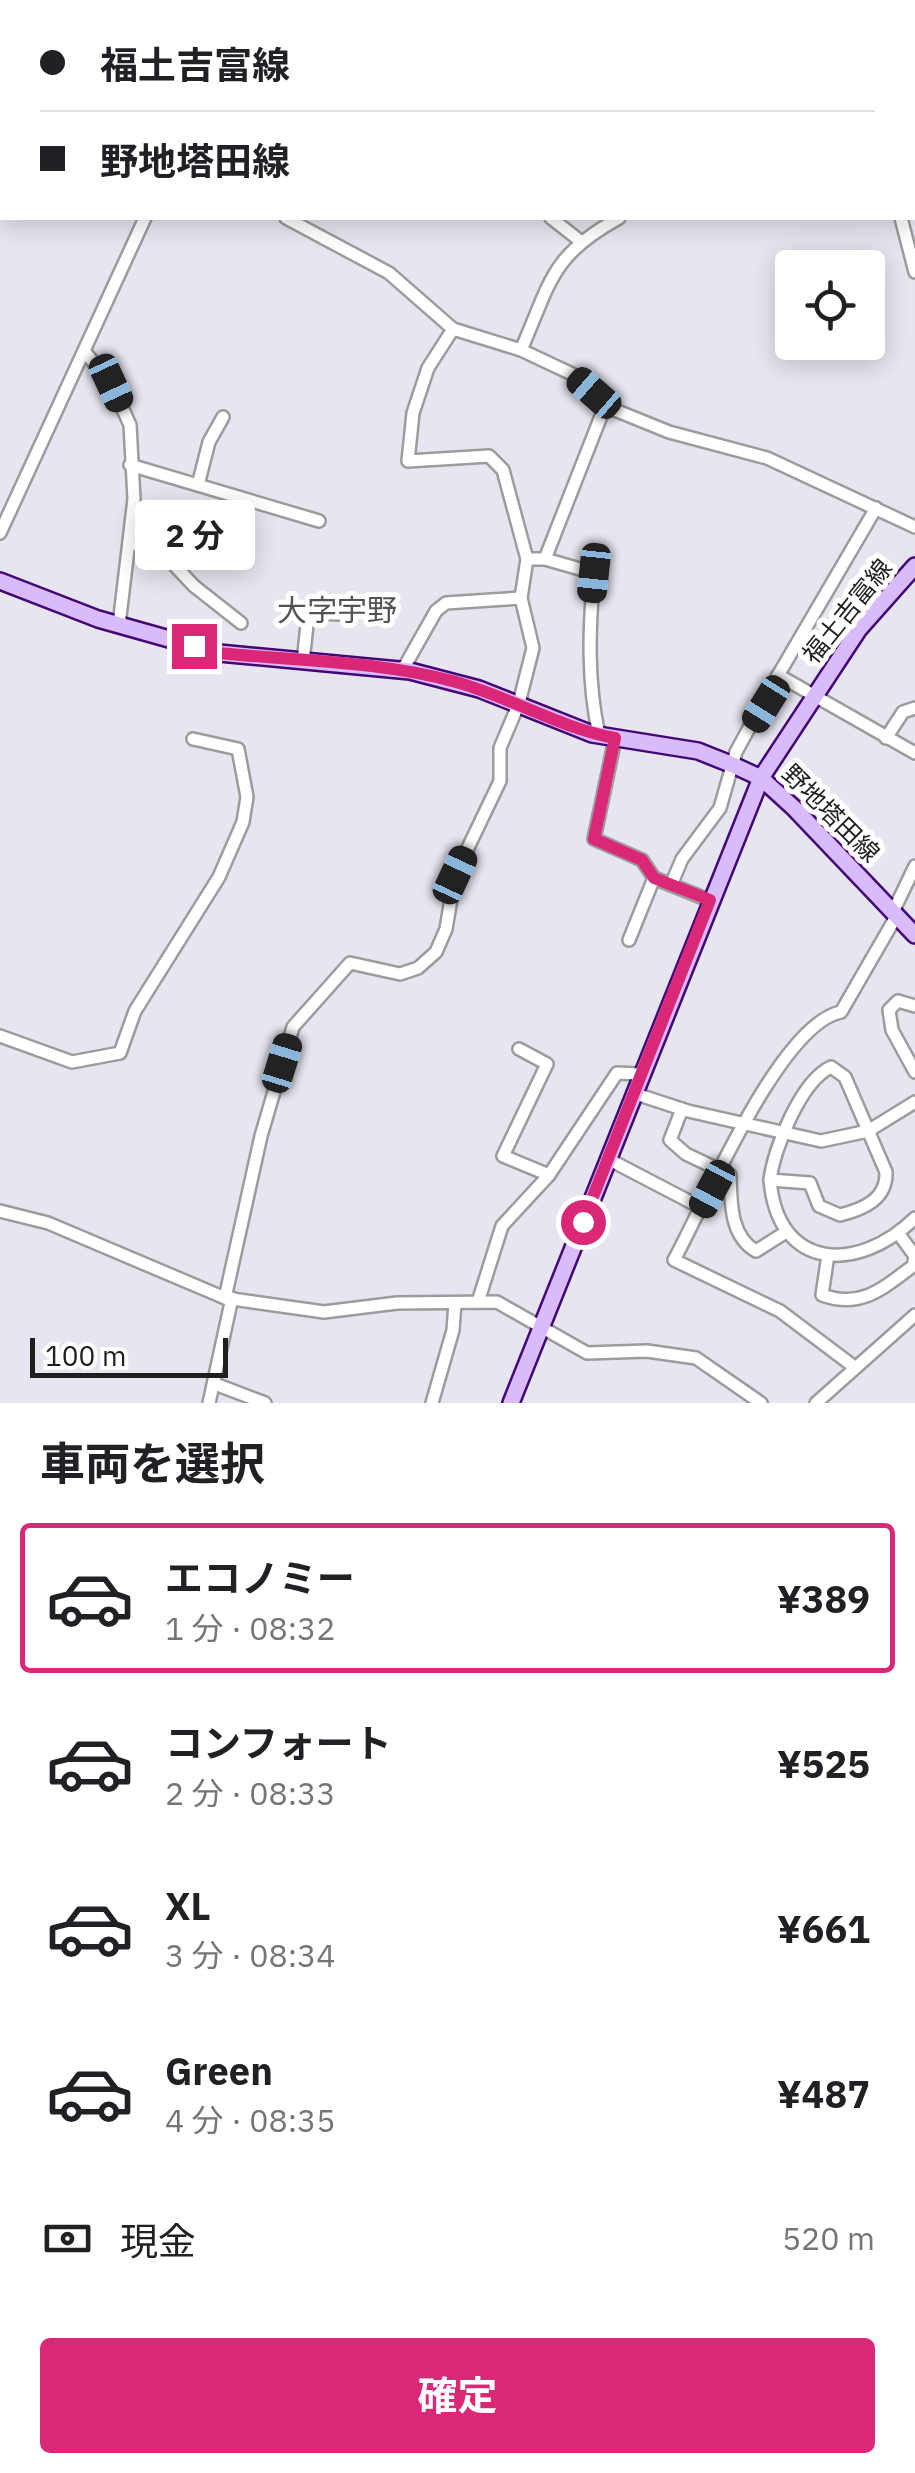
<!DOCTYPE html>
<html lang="ja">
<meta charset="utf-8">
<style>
body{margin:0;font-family:"IBM Plex Sans","Noto Sans JP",sans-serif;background:#f6f6f6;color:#202124;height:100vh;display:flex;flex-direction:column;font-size:38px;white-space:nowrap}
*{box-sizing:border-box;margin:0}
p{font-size:32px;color:#757577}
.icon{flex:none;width:55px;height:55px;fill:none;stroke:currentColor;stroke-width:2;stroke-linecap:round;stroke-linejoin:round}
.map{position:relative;height:1403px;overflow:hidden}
.details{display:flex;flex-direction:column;background:#fff;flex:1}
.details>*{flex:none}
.top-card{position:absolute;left:0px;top:0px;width:915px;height:220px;box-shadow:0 5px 25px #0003;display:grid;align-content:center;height:220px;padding:0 40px;background:#fff}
.tools{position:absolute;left:775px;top:250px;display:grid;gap:20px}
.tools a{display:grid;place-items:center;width:110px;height:110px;border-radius:10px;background:#fff;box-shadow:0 5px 25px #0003;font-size:50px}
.scale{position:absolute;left:30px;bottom:25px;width:198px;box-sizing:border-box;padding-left:10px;border:5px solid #1f1f1f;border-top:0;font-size:28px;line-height:35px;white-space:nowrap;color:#1f1f1f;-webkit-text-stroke:8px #fff;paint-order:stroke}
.end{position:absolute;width:45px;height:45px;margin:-22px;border:12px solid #db2777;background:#fff;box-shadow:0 0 0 5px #fff}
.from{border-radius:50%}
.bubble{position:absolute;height:70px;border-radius:10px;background:#fff;box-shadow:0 5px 25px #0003;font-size:32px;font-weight:700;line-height:70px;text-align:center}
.car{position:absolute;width:30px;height:60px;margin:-30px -15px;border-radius:12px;box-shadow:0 0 8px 2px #0007;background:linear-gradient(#222 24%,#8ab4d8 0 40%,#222 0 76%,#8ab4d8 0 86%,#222 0)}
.top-card b{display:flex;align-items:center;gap:35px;height:95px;font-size:38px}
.top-card b+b{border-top:2px solid #e0e0e0}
.top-card i{width:25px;height:25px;background:#202124}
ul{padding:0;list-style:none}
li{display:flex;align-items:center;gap:30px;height:150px;margin:0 20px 15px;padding:0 20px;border:5px solid transparent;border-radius:10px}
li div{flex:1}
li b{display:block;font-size:38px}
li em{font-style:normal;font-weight:700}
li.selected{border-color:#db2777}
li>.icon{width:90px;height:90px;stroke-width:1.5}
h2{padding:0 40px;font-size:45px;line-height:120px}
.pay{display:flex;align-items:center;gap:25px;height:110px;padding:0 40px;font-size:38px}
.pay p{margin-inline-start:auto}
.action{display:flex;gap:20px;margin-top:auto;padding:20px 40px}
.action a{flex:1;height:115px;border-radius:10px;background:#db2777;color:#fff;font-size:40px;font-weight:700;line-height:115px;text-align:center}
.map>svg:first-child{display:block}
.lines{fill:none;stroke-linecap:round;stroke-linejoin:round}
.minor-casing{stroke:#9c9c9c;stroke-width:16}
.secondary-casing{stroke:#440776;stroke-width:20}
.minor{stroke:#fff;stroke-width:11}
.secondary{stroke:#d9bbf9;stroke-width:15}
.route{stroke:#db2777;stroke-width:12}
.labels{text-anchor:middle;stroke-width:10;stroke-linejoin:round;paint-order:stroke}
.street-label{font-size:25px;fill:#1f1f1f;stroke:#fff}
.quarter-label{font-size:30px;fill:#525252;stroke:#fff}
</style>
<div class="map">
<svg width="915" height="1403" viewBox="0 0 915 1403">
<rect width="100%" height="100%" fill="#e7e6f0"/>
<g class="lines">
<g class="minor-casing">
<g id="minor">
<path d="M259 2 261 0"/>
<path d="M681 2 683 0"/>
<path d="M912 19 915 15"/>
<path d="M0 77 2 78"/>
<path d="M286 218 389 273 453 329 521 350 572 374 605 406 669 432 767 458 915 527"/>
<path d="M551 218 579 240"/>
<path d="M901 218 915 272"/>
<path d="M453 329 428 368 413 413 408 461 489 456 503 470 527 559"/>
<path d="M521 350C551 282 550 256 619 218"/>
<path d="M84 351 111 383 130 425 134 499 119 625"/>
<path d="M130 465 319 521"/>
<path d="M198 485 209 442 223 417"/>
<path d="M0 533 145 218"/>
<path d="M129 543 162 552 194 586 241 623"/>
<path d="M545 559 594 573C589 628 587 681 599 735"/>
<path d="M308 612 339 614"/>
<path d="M303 662 309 606"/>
<path d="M402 671 436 611 446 603 521 598"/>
<path d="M778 675 915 753"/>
<path d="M886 738 903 712 915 708"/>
<path d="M615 739 594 839 642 860 654 878 711 901"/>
<path d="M671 885 682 859 720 808 736 752 773 684 876 508"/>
<path d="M893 912 915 866"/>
<path d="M629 940 654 878"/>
<path d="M915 1006 898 1001 889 1010 892 1030 915 1072"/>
<path d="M0 1036 72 1062 120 1053 135 1011 219 877 243 822 247 797 238 749 193 739"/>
<path d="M519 1049 547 1064 503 1156 549 1175 617 1073 640 1074"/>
<path d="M831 1067 845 1077 886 1172C887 1199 864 1209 840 1215L819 1206 810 1183 770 1180C774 1148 801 1081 831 1067Z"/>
<path d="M633 1093 688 1111 821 1141 868 1131 915 1102"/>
<path d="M682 1109 670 1140 686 1154 730 1175C731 1203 730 1236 756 1251L786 1232"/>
<path d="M608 1159 702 1208"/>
<path d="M770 1180C778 1272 859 1273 915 1218"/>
<path d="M0 1211 48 1223 225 1298 324 1312 397 1303 497 1302 587 1353 647 1351 696 1358 761 1403"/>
<path d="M898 1233 915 1256"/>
<path d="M828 1255 822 1295C861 1309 882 1289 913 1266L915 1257"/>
<path d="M225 1298 261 1136 293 1027 350 963 400 974 418 968 436 952 446 929 455 875 500 781V748L519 703 533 648 521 598 527 559H545L605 406"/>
<path d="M478 1302 502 1226 549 1175"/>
<path d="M853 1366 780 1311 674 1260C705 1203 780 1024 841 1012L897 915"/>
<path d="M215 1384 265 1403"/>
<path d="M209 1403 232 1298"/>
<path d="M432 1403 453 1330 455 1303"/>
<path d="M816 1403 915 1315"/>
</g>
</g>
<g class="secondary-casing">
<g id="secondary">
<path d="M0 581 98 619 219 653 410 671 479 689 592 734 698 751 733 765 761 778 794 808 915 935"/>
<path d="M511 1403 761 778 859 629 915 566"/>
</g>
</g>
<use href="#minor" class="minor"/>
<use href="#secondary" class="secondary"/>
</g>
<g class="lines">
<path class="route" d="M194 646 219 653C297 661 380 661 456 682 510 697 560 728 615 738L594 839 642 860 654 878 710 900 583 1222"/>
</g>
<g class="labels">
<g class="street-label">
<text transform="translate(847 611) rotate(-51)" y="9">福土吉富線</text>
<text transform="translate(831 813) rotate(45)" y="9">野地塔田線</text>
</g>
<g class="quarter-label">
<text x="337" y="621">大字宇野</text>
</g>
</g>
</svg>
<div class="tools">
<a><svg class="icon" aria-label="locate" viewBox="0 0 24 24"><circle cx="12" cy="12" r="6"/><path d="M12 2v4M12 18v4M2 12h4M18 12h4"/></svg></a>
</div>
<div class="scale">100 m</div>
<i class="end from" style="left:583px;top:1222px"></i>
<i class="end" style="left:194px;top:646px"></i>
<div class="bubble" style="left:135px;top:500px;width:120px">2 分</div>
<i class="car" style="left:111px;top:383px;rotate:155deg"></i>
<i class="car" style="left:594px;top:393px;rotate:311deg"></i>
<i class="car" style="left:594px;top:573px;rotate:186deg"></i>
<i class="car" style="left:766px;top:704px;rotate:212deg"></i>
<i class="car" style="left:455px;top:875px;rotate:25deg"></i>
<i class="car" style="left:282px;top:1063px;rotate:17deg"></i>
<i class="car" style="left:712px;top:1189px;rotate:208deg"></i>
<div class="top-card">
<b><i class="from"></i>福土吉富線</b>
<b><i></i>野地塔田線</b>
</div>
</div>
<section class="details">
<h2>車両を選択</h2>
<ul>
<li class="selected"><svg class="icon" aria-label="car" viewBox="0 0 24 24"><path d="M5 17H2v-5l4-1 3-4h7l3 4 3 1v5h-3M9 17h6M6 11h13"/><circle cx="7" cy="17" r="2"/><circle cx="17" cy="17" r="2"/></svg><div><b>エコノミー</b><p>1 分 · 08:32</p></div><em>¥389</em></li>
<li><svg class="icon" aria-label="car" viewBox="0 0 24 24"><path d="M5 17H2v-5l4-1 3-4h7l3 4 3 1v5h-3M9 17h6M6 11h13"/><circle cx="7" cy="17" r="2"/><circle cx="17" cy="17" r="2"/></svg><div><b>コンフォート</b><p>2 分 · 08:33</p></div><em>¥525</em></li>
<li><svg class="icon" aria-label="car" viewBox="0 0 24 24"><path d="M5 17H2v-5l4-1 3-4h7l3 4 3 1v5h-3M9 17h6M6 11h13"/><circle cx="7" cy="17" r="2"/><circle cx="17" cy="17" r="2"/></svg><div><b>XL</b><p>3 分 · 08:34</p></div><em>¥661</em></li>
<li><svg class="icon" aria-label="car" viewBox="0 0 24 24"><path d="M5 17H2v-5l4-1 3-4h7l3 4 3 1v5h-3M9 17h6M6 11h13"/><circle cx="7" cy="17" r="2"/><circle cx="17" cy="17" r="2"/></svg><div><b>Green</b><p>4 分 · 08:35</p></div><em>¥487</em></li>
</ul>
<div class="pay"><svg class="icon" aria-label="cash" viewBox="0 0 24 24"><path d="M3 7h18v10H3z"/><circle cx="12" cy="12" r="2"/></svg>現金<p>520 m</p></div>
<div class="action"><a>確定</a></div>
</section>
